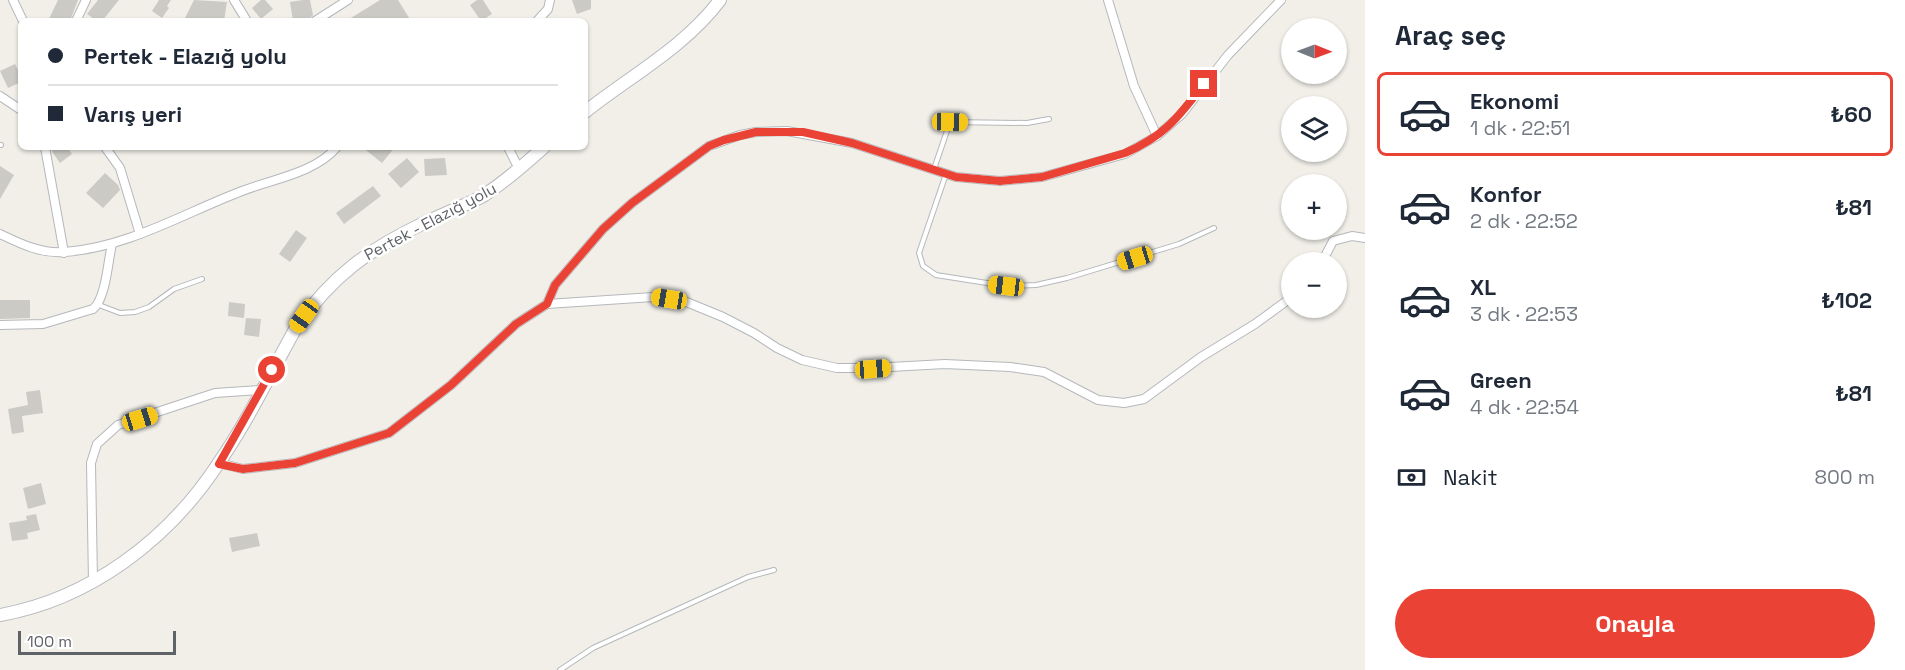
<!DOCTYPE html>
<html lang="tr">
<meta charset="utf-8">
<style>
body{margin:0;font-family:"Space Grotesk",sans-serif;background:#f2f2f3;color:#1f2937;height:100vh;display:flex;flex-direction:column;font-size:22px;white-space:nowrap}
*{box-sizing:border-box;margin:0}
p{font-size:20px;color:#747a83}
.icon{flex:none;width:33px;height:33px;fill:none;stroke:currentColor;stroke-width:2;stroke-linecap:round;stroke-linejoin:round}
.map{position:relative;flex:1;overflow:hidden}
.panel{display:flex;flex-direction:column;background:#fff;width:540px}
.panel>*{flex:none}
.top-card{position:absolute;left:18px;top:18px;width:570px;height:132px;border-radius:9px;box-shadow:0 2px 4px #0004;display:grid;align-content:center;height:132px;padding:0 30px;background:#fff}
.needle{width:39px;rotate:91deg}
.controls{position:absolute;left:1281px;top:18px;display:grid;gap:12px}
.controls a{display:grid;place-items:center;width:66px;height:66px;border-radius:50%;background:#fff;box-shadow:0 2px 4px #0004;font-size:30px}
.scale{position:absolute;left:18px;bottom:15px;width:158px;box-sizing:border-box;padding-left:6px;border:3px solid #5f6368;border-top:0;font-size:16px;line-height:21px;white-space:nowrap;color:#5f6368;-webkit-text-stroke:4px #fff;paint-order:stroke}
.end{position:absolute;width:27px;height:27px;margin:-14px;border:8px solid #ea4335;background:#fff;box-shadow:0 0 0 3px #fff}
.from{border-radius:50%}
.car{position:absolute;width:18px;height:36px;margin:-18px -9px;border-radius:8px;box-shadow:0 0 4px 2px #0007;background:linear-gradient(#f5c518 24%,#345 0 40%,#f5c518 0 76%,#345 0 86%,#f5c518 0)}
.top-card b{display:flex;align-items:center;gap:21px;height:57px;font-size:22px}
.top-card b+b{border-top:2px solid #e0e1e3}
.top-card i{width:15px;height:15px;background:#1f2937}
ul{padding:0;list-style:none}
li{display:flex;align-items:center;gap:18px;height:84px;margin:0 12px 9px;padding:0 18px;border:3px solid transparent;border-radius:9px}
li div{flex:1}
li b{display:block;font-size:22px}
li em{font-style:normal;font-weight:700}
li.on{border-color:#ea4335}
li>.icon{width:54px;height:54px;stroke-width:1.5}
h2{padding:0 30px;font-size:27px;line-height:72px}
.pay{display:flex;align-items:center;gap:15px;height:66px;padding:0 30px;font-size:22px}
.pay p{margin-inline-start:auto}
.primary-button{display:flex;gap:12px;margin-top:auto;padding:12px 30px}
.primary-button a{flex:1;height:69px;border-radius:36px;background:#ea4335;color:#fff;font-size:24px;font-weight:700;line-height:69px;text-align:center}
main{display:flex;flex:1;min-height:0}
.map>svg:first-child{display:block}
.building{fill:#cccac5}
.lines{fill:none;stroke-linecap:round;stroke-linejoin:round}
.lane-casing{stroke:#b5b8bc;stroke-width:6}
.street-casing{stroke:#b5b8bc;stroke-width:10}
.secondary-casing{stroke:#b6babf;stroke-width:14}
.lane{stroke:#fff;stroke-width:4}
.street{stroke:#fff;stroke-width:8}
.secondary{stroke:#fff;stroke-width:12}
.route{stroke:#ea4335;stroke-width:8}
.labels{text-anchor:middle;stroke-width:5;stroke-linejoin:round;paint-order:stroke}
.street-label{font-size:16px;fill:#5f6368;stroke:#fff}
</style>
<main>
<div class="map">
<svg width="1365" height="670" viewBox="0 0 1365 670">
<rect width="100%" height="100%" fill="#f1efe8"/>
<g class="building">
<path d="M58 0H78L70 21H48Z"/>
<path d="M98 0H119L102 21H97L87 14Z"/>
<path d="M159 0H171L167 6 169 8 162 18 152 11Z"/>
<path d="M194 0 227 2 224 21 204 18 202 21H192L185 18Z"/>
<path d="M261 0H265L273 9 261 19 252 8Z"/>
<path d="M303 0H310L313 15 310 18 293 21 290 2Z"/>
<path d="M380 0H398L411 21H346Z"/>
<path d="M477 0H483L492 14 481 21 470 5Z"/>
<path d="M572 0H591V9L577 14Z"/>
<path d="M15 64 21 76V82L8 88 0 71Z"/>
<path d="M51 147H67L72 154 60 163 53 153Z"/>
<path d="M362 147H395L382 163Z"/>
<path d="M407 158 419 172 401 188 388 174Z"/>
<path d="M445 158 447 175 425 176 424 159Z"/>
<path d="M0 166 14 175 0 199Z"/>
<path d="M105 173 118 185 120 190 103 208 86 193Z"/>
<path d="M373 186 381 196 344 224 336 213Z"/>
<path d="M296 230 307 238 290 262 279 254Z"/>
<path d="M0 300H30V318L0 319Z"/>
<path d="M229 302 245 304 244 318 228 316Z"/>
<path d="M246 318 261 319 259 337 244 335Z"/>
<path d="M40 390 43 413 22 416 24 432 12 434 8 409 28 405 26 392Z"/>
<path d="M41 483 46 504 28 509 23 488Z"/>
<path d="M36 514 40 530 27 533 28 539 12 541 9 523 27 520 26 516Z"/>
<path d="M257 533 260 546 232 552 229 538Z"/>
</g>
<g class="lines">
<g class="lane-casing">
<g id="lane">
<path d="M0 145H1"/>
<path d="M934 169 950 122 1027 123 1049 119"/>
<path d="M946 174 919 253 923 266 936 275 1006 286 1036 285 1067 278 1179 244 1214 228"/>
<path d="M99 305 120 313 135 312 149 307 174 289 202 279"/>
<path d="M560 670 593 648 748 577 774 570"/>
</g>
</g>
<g class="street-casing">
<g id="street">
<path d="M13 0 23 21"/>
<path d="M234 0 247 21"/>
<path d="M1108 0 1134 86 1157 136"/>
<path d="M76 21 86 0"/>
<path d="M315 21 348 0"/>
<path d="M537 21 548 9 550 0"/>
<path d="M0 96 21 110"/>
<path d="M45 147 64 253"/>
<path d="M105 147 120 168 140 234"/>
<path d="M508 147 519 169"/>
<path d="M0 234C21 244 41 254 65 252 129 247 184 213 242 191 273 179 315 173 337 147"/>
<path d="M1322 262 1333 241 1352 236 1365 238"/>
<path d="M547 304 555 285 603 229 632 203 709 146 740 135 756 132 787 131 852 143 956 177 1000 181 1042 177 1125 154 1157 136 1182 114 1228 55 1281 0"/>
<path d="M0 325 43 324 93 309C106 299 108 260 112 244"/>
<path d="M219 463 243 469 295 463 389 433 451 385 516 324 547 304 653 297 684 301 723 317 754 333 777 348 802 360 837 368H872L945 364 1010 367 1044 372 1098 400 1124 403 1144 399 1201 357 1255 324 1292 297"/>
<path d="M93 582 91 463 97 444 118 425 215 393 261 390"/>
</g>
</g>
<g class="secondary-casing">
<g id="secondary">
<path d="M585 112C629 77 686 46 720 0"/>
<path d="M0 615C90 599 168 540 218 464 248 421 271 372 297 326 332 276 369 249 424 223 443 214 464 206 483 196 505 182 525 164 544 147"/>
</g>
</g>
<use href="#lane" class="lane"/>
<use href="#street" class="street"/>
<use href="#secondary" class="secondary"/>
</g>
<g class="lines">
<path class="route" d="M272 370 219 464 243 469 295 463 389 433 451 385 516 324 547 304 555 285 603 229 632 203 709 146 724 140 756 132H803L852 143 956 177 1000 181 1042 177 1125 153C1166 135 1178 117 1204 84"/>
</g>
<g class="labels">
<g class="street-label">
<text transform="translate(430 221) rotate(-28)" y="6">Pertek - Elazığ yolu</text>
</g>
</g>
</svg>
<div class="controls">
<a><svg class="needle" viewBox="-14 -14 28 28"><path d="M0-13l5 13h-10z" fill="#e53935"/><path d="M0 13l5-13h-10z" fill="#747a83"/></svg></a>
<a><svg class="icon" aria-label="layers" viewBox="0 0 24 24"><path d="M12 4l9 5-9 5-9-5zM3 14l9 5 9-5"/></svg></a>
<a>+</a>
<a>−</a>
</div>
<div class="scale">100 m</div>
<i class="end from" style="left:272px;top:370px"></i>
<i class="end" style="left:1204px;top:84px"></i>
<i class="car" style="left:950px;top:122px;rotate:91deg"></i>
<i class="car" style="left:1135px;top:258px;rotate:253deg"></i>
<i class="car" style="left:1006px;top:286px;rotate:277deg"></i>
<i class="car" style="left:669px;top:299px;rotate:279deg"></i>
<i class="car" style="left:304px;top:316px;rotate:215deg"></i>
<i class="car" style="left:873px;top:369px;rotate:86deg"></i>
<i class="car" style="left:140px;top:419px;rotate:73deg"></i>
<div class="top-card">
<b><i class="from"></i>Pertek - Elazığ yolu</b>
<b><i></i>Varış yeri</b>
</div>
</div>
<section class="panel">
<h2>Araç seç</h2>
<ul>
<li class="on"><svg class="icon" aria-label="car" viewBox="0 0 24 24"><path d="M5 17H2v-5l4-1 3-4h7l3 4 3 1v5h-3M9 17h6M6 11h13"/><circle cx="7" cy="17" r="2"/><circle cx="17" cy="17" r="2"/></svg><div><b>Ekonomi</b><p>1 dk · 22:51</p></div><em>₺60</em></li>
<li><svg class="icon" aria-label="car" viewBox="0 0 24 24"><path d="M5 17H2v-5l4-1 3-4h7l3 4 3 1v5h-3M9 17h6M6 11h13"/><circle cx="7" cy="17" r="2"/><circle cx="17" cy="17" r="2"/></svg><div><b>Konfor</b><p>2 dk · 22:52</p></div><em>₺81</em></li>
<li><svg class="icon" aria-label="car" viewBox="0 0 24 24"><path d="M5 17H2v-5l4-1 3-4h7l3 4 3 1v5h-3M9 17h6M6 11h13"/><circle cx="7" cy="17" r="2"/><circle cx="17" cy="17" r="2"/></svg><div><b>XL</b><p>3 dk · 22:53</p></div><em>₺102</em></li>
<li><svg class="icon" aria-label="car" viewBox="0 0 24 24"><path d="M5 17H2v-5l4-1 3-4h7l3 4 3 1v5h-3M9 17h6M6 11h13"/><circle cx="7" cy="17" r="2"/><circle cx="17" cy="17" r="2"/></svg><div><b>Green</b><p>4 dk · 22:54</p></div><em>₺81</em></li>
</ul>
<div class="pay"><svg class="icon" aria-label="cash" viewBox="0 0 24 24"><path d="M3 7h18v10H3z"/><circle cx="12" cy="12" r="2"/></svg>Nakit<p>800 m</p></div>
<div class="primary-button"><a>Onayla</a></div>
</section>
</main>
